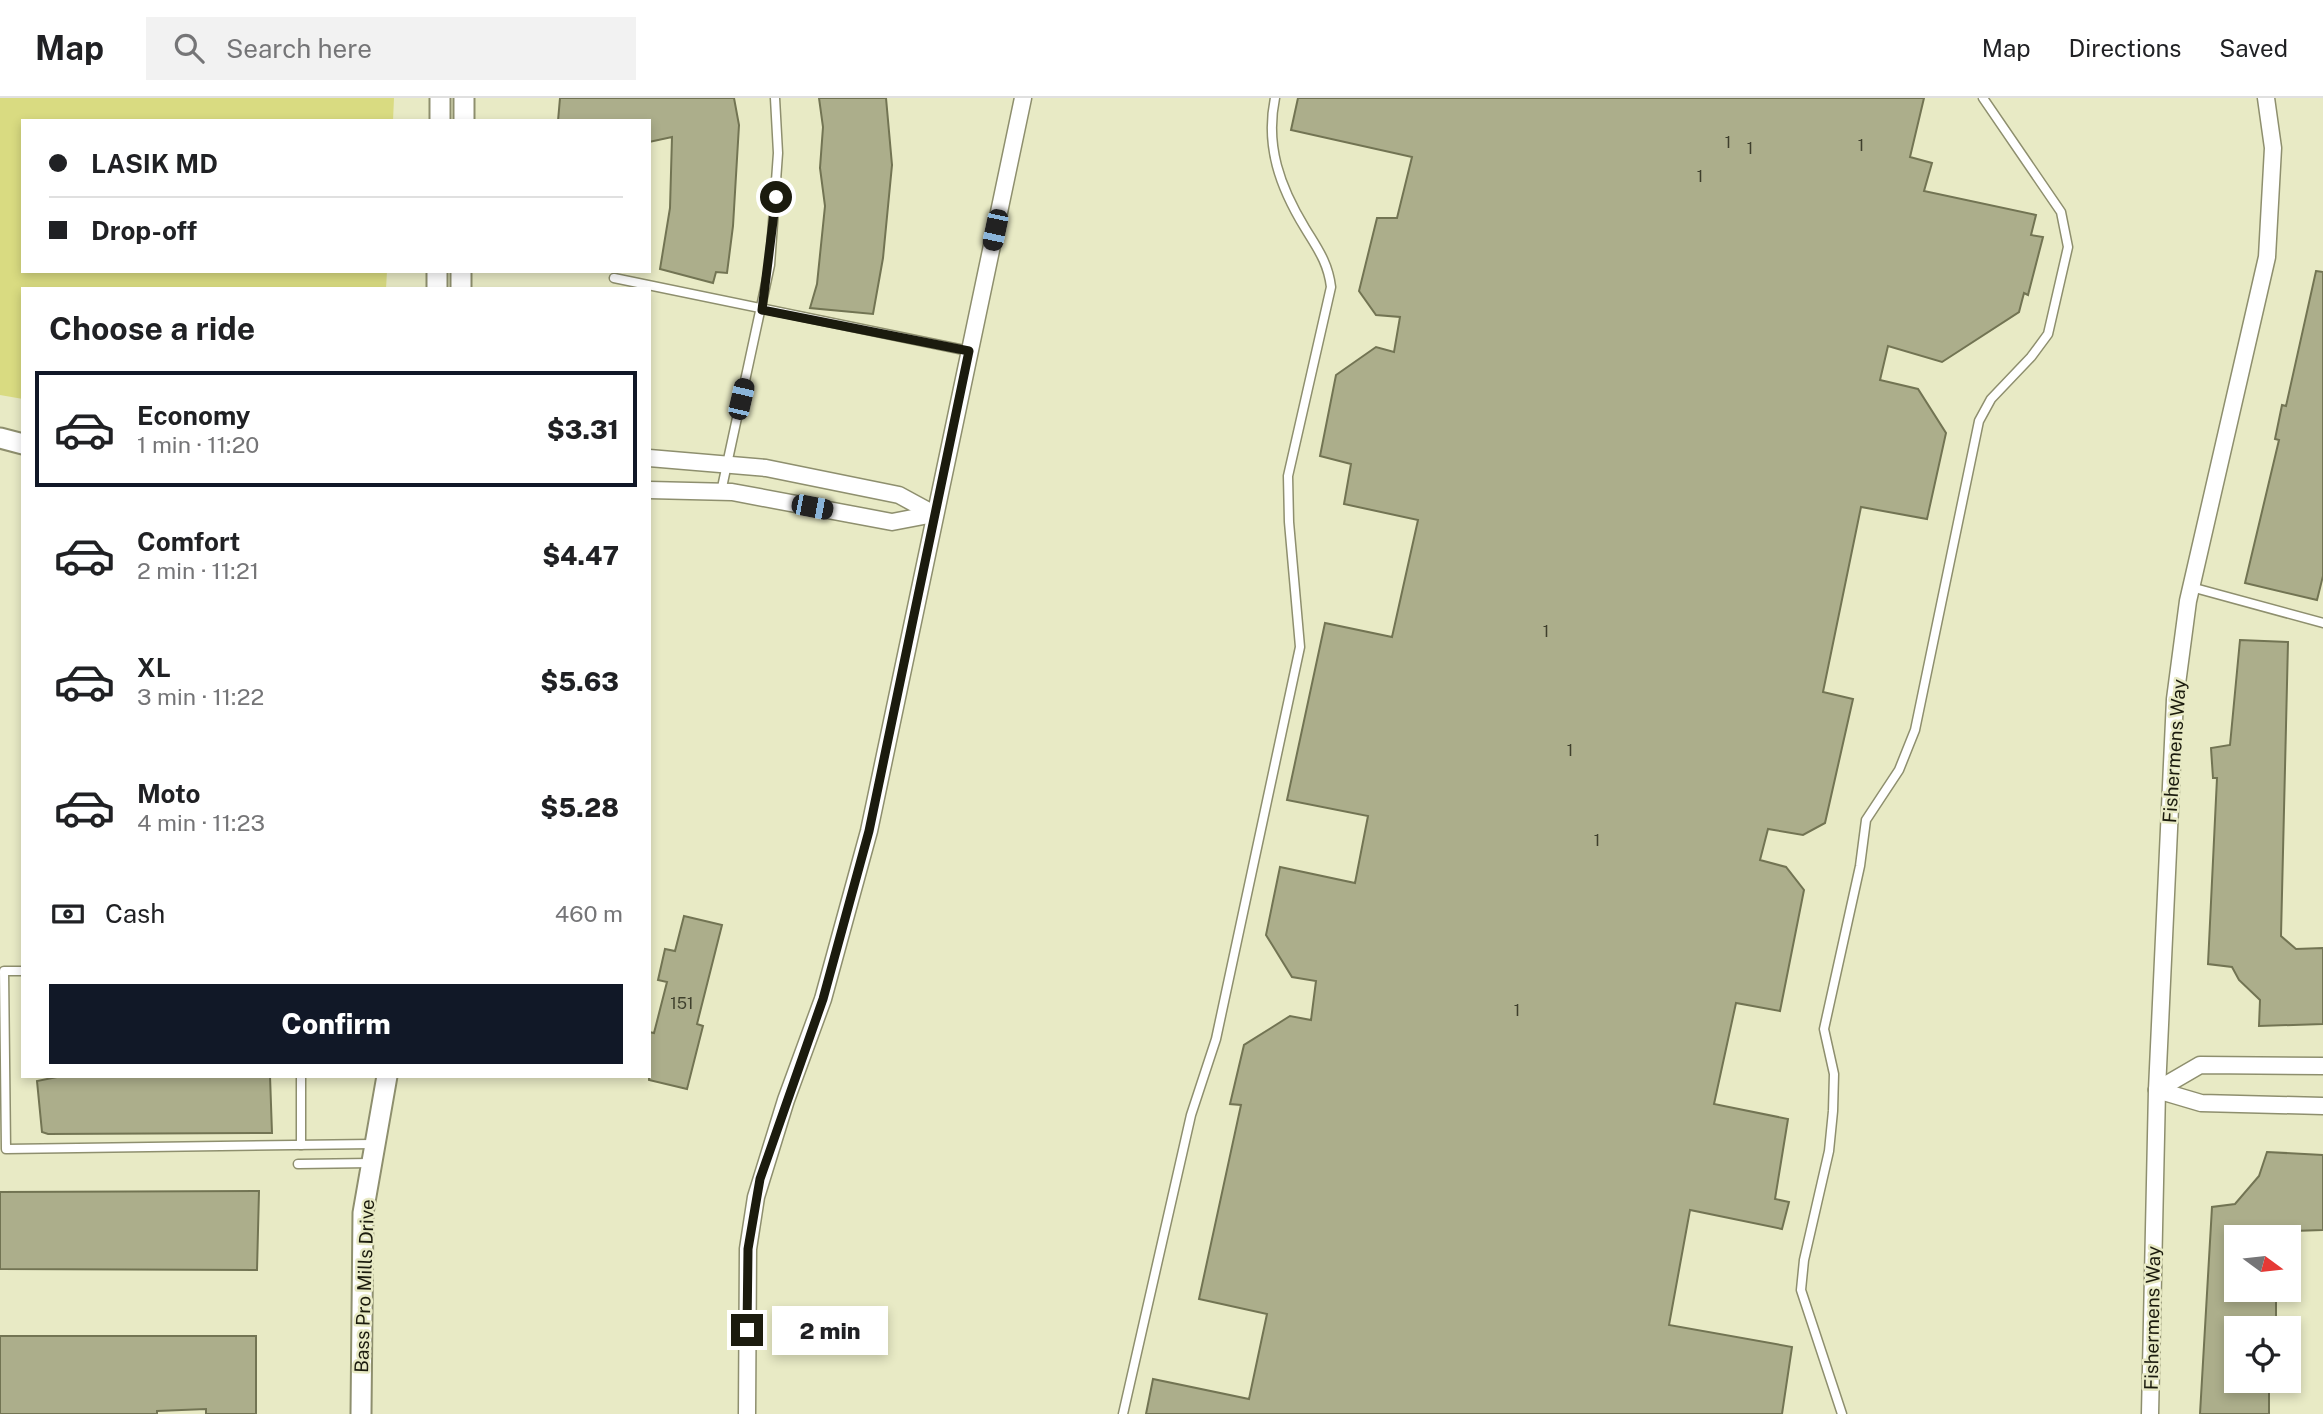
<!DOCTYPE html>
<meta charset="utf-8">
<style>
body{margin:0;font-family:"Public Sans",sans-serif;background:#f2f2f2;color:#202124;height:100vh;display:flex;flex-direction:column;font-size:26px;white-space:nowrap}
*{box-sizing:border-box;margin:0}
p{font-size:23px;color:#757577}
.icon{flex:none;width:38px;height:38px;fill:none;stroke:currentColor;stroke-width:2;stroke-linecap:round;stroke-linejoin:round}
.map{position:relative;flex:1;overflow:hidden}
.panel{position:absolute;left:21px;top:189px;width:630px;height:791px;display:flex;flex-direction:column;background:#fff;border-radius:0px;box-shadow:0 4px 10px #0003}
.panel>*{flex:none}
.hud{position:absolute;left:21px;top:21px;width:630px;height:154px;border-radius:0px;box-shadow:0 4px 10px #0003;display:grid;align-content:center;height:154px;padding:0 28px;background:#fff}
.needle{width:46px;rotate:105deg}
.controls{position:absolute;left:2224px;top:1127px;display:grid;gap:14px}
.controls a{display:grid;place-items:center;width:77px;height:77px;border-radius:0px;background:#fff;box-shadow:0 4px 10px #0003;font-size:35px}
.end{position:absolute;width:32px;height:32px;margin:-16px;border:9px solid #1b1b0e;background:#fff;box-shadow:0 0 0 4px #fff}
.from{border-radius:50%}
.bubble{position:absolute;height:49px;border-radius:0px;background:#fff;box-shadow:0 4px 10px #0003;font-size:23px;font-weight:800;line-height:49px;text-align:center}
.car{position:absolute;width:21px;height:42px;margin:-21px -10px;border-radius:9px;box-shadow:0 0 5px 2px #0007;background:linear-gradient(#222 24%,#8ab4d8 0 40%,#222 0 76%,#8ab4d8 0 86%,#222 0)}
.hud b{display:flex;align-items:center;gap:24px;height:66px;font-size:26px}
.hud b+b{border-top:2px solid #e0e0e0}
.hud i{width:18px;height:18px;background:#202124}
ul{padding:0;list-style:none}
li{display:flex;align-items:center;gap:21px;height:116px;margin:0 14px 10px;padding:0 14px;border:4px solid transparent;border-radius:0px}
li div{flex:1}
li b{display:block;font-size:26px}
li em{font-style:normal;font-weight:800}
li.selected{border-color:#111827}
li>.icon{width:63px;height:63px;stroke-width:1.5}
h2{padding:0 28px;font-size:32px;line-height:84px}
.pay{display:flex;align-items:center;gap:18px;height:77px;padding:0 28px;font-size:26px}
.pay p{margin-inline-start:auto}
.primary-button{display:flex;gap:14px;margin-top:auto;padding:14px 28px}
.primary-button a{flex:1;height:80px;border-radius:0px;background:#111827;color:#fff;font-size:28px;font-weight:800;line-height:80px;text-align:center}
header{display:flex;align-items:center;gap:42px;box-sizing:border-box;height:98px;padding:0 35px;background:#fff;border-bottom:2px solid #e0e0e0}
header strong{font-size:33px}
nav{display:flex;gap:38px;margin-inline-start:auto;font-size:24px}
.search{width:490px;height:63px;background:#f2f2f2;display:flex;align-items:center;gap:18px;box-sizing:border-box;padding:0 24px;border-radius:0px;color:#757577;font-size:26px}
.map>svg:first-child{display:block}
.green{fill:#d9db81}
.building{fill:#acae8b;stroke:#727453;stroke-width:2}
.lines{fill:none;stroke-linecap:round;stroke-linejoin:round}
.service-casing{stroke:#8e8f6e;stroke-width:11}
.minor-casing{stroke:#8e8f6e;stroke-width:19}
.tertiary-casing{stroke:#8e8f6e;stroke-width:23}
.service{stroke:#fff;stroke-width:8}
.minor{stroke:#fff;stroke-width:16}
.tertiary{stroke:#fff;stroke-width:19}
.route{stroke:#1b1b0e;stroke-width:9}
.labels{text-anchor:middle;stroke-width:5;stroke-linejoin:round;paint-order:stroke}
.number-label{font-size:16px;fill:#3f402d}
.street-label{font-size:19px;fill:#1b1b0e;stroke:#e8eac5}
</style>
<header>
<strong>Map</strong>
<div class="search"><svg class="icon" aria-label="search" viewBox="0 0 24 24"><circle cx="10" cy="10" r="6"/><path d="M15 15l6 6"/></svg>Search here</div>
<nav><a>Map</a><a>Directions</a><a>Saved</a></nav>
</header>
<div class="map">
<svg width="2323" height="1316" viewBox="0 0 2323 1316">
<rect width="100%" height="100%" fill="#e8eac5"/>
<path class="green" d="M0 0H394L393 23H23V173H387L386 191H23V301L0 297Z"/>
<g class="building">
<path d="M560 0H734L739 27 733 128 727 175 716 174 713 185 660 171 670 110 672 39 649 44V23H558Z"/>
<path d="M819 0H886L892 67 883 160 873 216 810 210 817 186 825 108 820 70 823 29Z"/>
<path d="M1298 0H1924L1910 59 1932 65 1924 93 2036 117 2031 137 2043 139 2028 197 2024 195 2019 214 1942 264 1888 248 1880 282 1918 291 1946 335 1927 421 1861 409 1823 594 1853 601 1825 725 1803 737 1768 731 1760 762 1786 769 1804 792 1780 913 1736 905 1714 1006 1788 1021 1775 1101 1789 1104 1782 1131 1690 1112 1669 1227 1792 1249 1782 1316H1146L1153 1281 1249 1301 1267 1216 1199 1201 1241 1007 1230 1006 1244 947 1290 918 1311 922 1316 883 1292 879 1266 837 1280 769 1355 785 1368 718 1287 702 1325 525 1392 539 1418 422 1344 406 1351 366 1320 358 1336 277 1376 249 1394 254 1400 219 1376 217 1359 193 1377 120H1397L1412 59 1291 32Z"/>
<path d="M2316 173 2323 174V478L2317 502 2245 485 2279 342 2275 341 2282 307 2286 308Z"/>
<path d="M2240 542 2288 544 2281 838 2296 851 2323 850V926L2259 928 2260 902 2239 882 2232 869 2208 866 2217 680H2213L2211 650 2230 647Z"/>
<path d="M684 818 722 827 697 926 703 928 687 991 649 982V934L654 935 667 884 658 882 665 851 675 853Z"/>
<path d="M62 978H270L272 1035 48 1036 42 1034 37 983Z"/>
<path d="M2267 1054 2323 1057V1132L2293 1133 2285 1139H2236V1192H2276V1230H2236V1283H2269V1316H2200L2212 1109 2235 1106 2259 1078Z"/>
<path d="M259 1093 257 1172 0 1171V1094Z"/>
<path d="M0 1238H256V1316H206V1311L157 1313V1316H0Z"/>
</g>
<g class="lines">
<g class="service-casing">
<g id="service">
<path d="M614 180 969 253"/>
<path d="M721 394 770 167 778 55 775 0"/>
<path d="M2191 489 2323 525"/>
<path d="M23 873H4L6 1051 373 1046"/>
<path d="M301 978V1047"/>
<path d="M298 1066 372 1065"/>
<path d="M1123 1316 1191 1017 1216 941 1300 549 1289 424 1288 378 1331 189C1328 164 1317 150 1305 130 1280 89 1265 48 1275 0"/>
<path d="M1842 1316 1801 1192 1804 1162 1829 1053 1833 1013 1834 976 1824 931 1860 768 1866 722 1899 672 1915 632 1979 323 1991 301 2031 259 2048 236 2068 149 2061 114 1983 0"/>
</g>
</g>
<g class="minor-casing">
<g id="minor">
<path d="M649 360 766 370 899 397 934 416"/>
<path d="M649 392 732 394 892 424 934 416"/>
<path d="M2157 992 2200 967 2323 968"/>
<path d="M2157 992 2201 1005 2323 1008"/>
<path d="M747 1316 748 1151 756 1099 786 1002 823 901 869 733 1023 0"/>
<path d="M2150 1316 2157 992 2175 601 2188 503 2267 159 2273 50 2266 0"/>
</g>
</g>
<g class="tertiary-casing">
<g id="tertiary">
<path d="M440 23V0"/>
<path d="M464 23V0"/>
<path d="M437 191V173"/>
<path d="M461 191V173"/>
<path d="M0 340 23 346"/>
<path d="M361 1316 363 1115 387 978"/>
</g>
</g>
<use href="#service" class="service"/>
<use href="#minor" class="minor"/>
<use href="#tertiary" class="tertiary"/>
</g>
<g class="lines">
<path class="route" d="M747 1232 748 1151 760 1081 823 901 869 733 969 253 762 212 776 99"/>
</g>
<g class="labels">
<g class="number-label">
<text x="1728" y="50">1</text>
<text x="1861" y="53">1</text>
<text x="1750" y="56">1</text>
<text x="1700" y="84">1</text>
<text x="1546" y="539">1</text>
<text x="1570" y="658">1</text>
<text x="1597" y="748">1</text>
<text x="682" y="911">151</text>
<text x="1517" y="918">1</text>
</g>
<g class="street-label">
<text transform="translate(2174 653) rotate(-86)" y="7">Fishermens Way</text>
<text transform="translate(364 1188) rotate(-88)" y="7">Bass Pro Mills Drive</text>
<text transform="translate(2152 1220) rotate(-89)" y="7">Fishermens Way</text>
</g>
</g>
</svg>
<div class="controls">
<a><svg class="needle" viewBox="-14 -14 28 28"><path d="M0-13l5 13h-10z" fill="#e53935"/><path d="M0 13l5-13h-10z" fill="#757577"/></svg></a>
<a><svg class="icon" aria-label="locate" viewBox="0 0 24 24"><circle cx="12" cy="12" r="6"/><path d="M12 2v4M12 18v4M2 12h4M18 12h4"/></svg></a>
</div>
<i class="end from" style="left:776px;top:99px"></i>
<i class="end" style="left:747px;top:1232px"></i>
<div class="bubble" style="left:772px;top:1208px;width:116px">2 min</div>
<i class="car" style="left:995px;top:132px;rotate:192deg"></i>
<i class="car" style="left:741px;top:301px;rotate:13deg"></i>
<i class="car" style="left:812px;top:409px;rotate:101deg"></i>
<div class="hud">
<b><i class="from"></i>LASIK MD</b>
<b><i></i>Drop-off</b>
</div>
<section class="panel">
<h2>Choose a ride</h2>
<ul>
<li class="selected"><svg class="icon" aria-label="car" viewBox="0 0 24 24"><path d="M5 17H2v-5l4-1 3-4h7l3 4 3 1v5h-3M9 17h6M6 11h13"/><circle cx="7" cy="17" r="2"/><circle cx="17" cy="17" r="2"/></svg><div><b>Economy</b><p>1 min · 11:20</p></div><em>$3.31</em></li>
<li><svg class="icon" aria-label="car" viewBox="0 0 24 24"><path d="M5 17H2v-5l4-1 3-4h7l3 4 3 1v5h-3M9 17h6M6 11h13"/><circle cx="7" cy="17" r="2"/><circle cx="17" cy="17" r="2"/></svg><div><b>Comfort</b><p>2 min · 11:21</p></div><em>$4.47</em></li>
<li><svg class="icon" aria-label="car" viewBox="0 0 24 24"><path d="M5 17H2v-5l4-1 3-4h7l3 4 3 1v5h-3M9 17h6M6 11h13"/><circle cx="7" cy="17" r="2"/><circle cx="17" cy="17" r="2"/></svg><div><b>XL</b><p>3 min · 11:22</p></div><em>$5.63</em></li>
<li><svg class="icon" aria-label="car" viewBox="0 0 24 24"><path d="M5 17H2v-5l4-1 3-4h7l3 4 3 1v5h-3M9 17h6M6 11h13"/><circle cx="7" cy="17" r="2"/><circle cx="17" cy="17" r="2"/></svg><div><b>Moto</b><p>4 min · 11:23</p></div><em>$5.28</em></li>
</ul>
<div class="pay"><svg class="icon" aria-label="cash" viewBox="0 0 24 24"><path d="M3 7h18v10H3z"/><circle cx="12" cy="12" r="2"/></svg>Cash<p>460 m</p></div>
<div class="primary-button"><a>Confirm</a></div>
</section>
</div>
